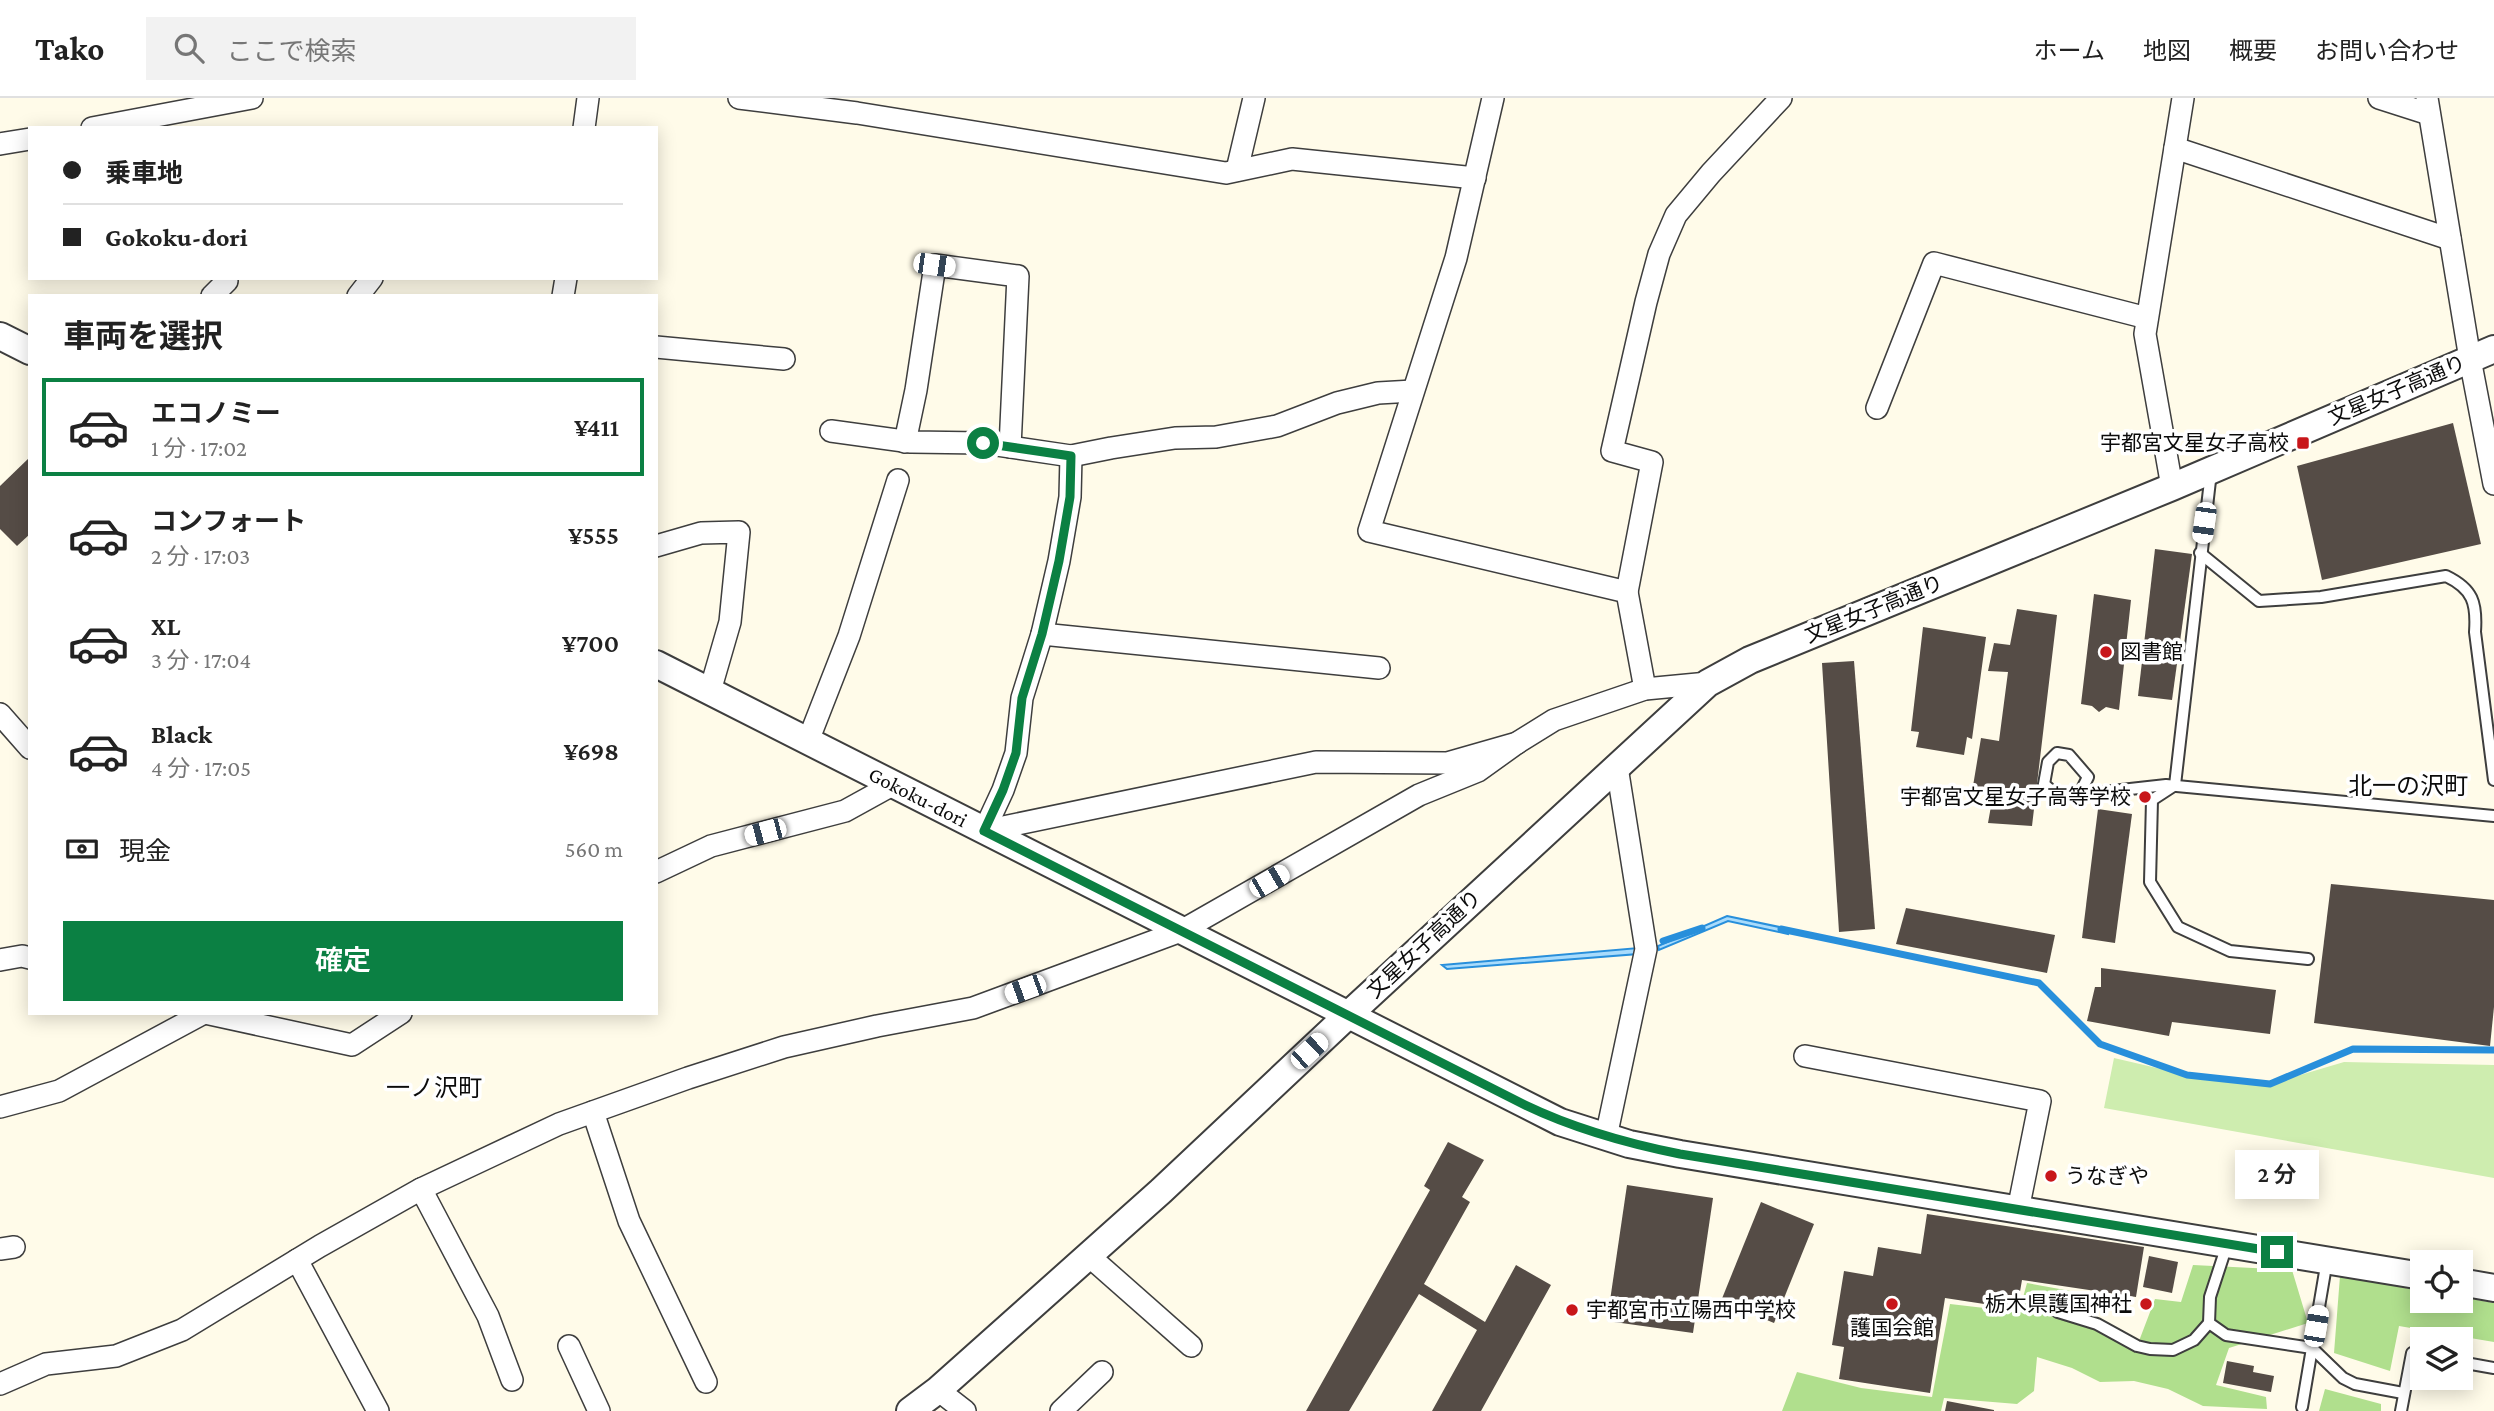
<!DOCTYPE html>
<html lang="ja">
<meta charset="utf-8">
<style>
body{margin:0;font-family:"Crimson Pro","Noto Sans JP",serif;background:#f2f2f2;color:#222;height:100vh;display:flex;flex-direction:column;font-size:26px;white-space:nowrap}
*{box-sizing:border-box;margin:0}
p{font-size:23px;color:#767676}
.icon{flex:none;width:38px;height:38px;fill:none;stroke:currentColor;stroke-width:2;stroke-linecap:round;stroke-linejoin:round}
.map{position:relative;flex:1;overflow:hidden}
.panel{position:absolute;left:28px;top:196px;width:630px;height:721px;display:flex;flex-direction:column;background:#fff;border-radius:0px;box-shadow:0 4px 18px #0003}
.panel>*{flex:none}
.banner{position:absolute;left:28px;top:28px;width:630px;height:154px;border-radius:0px;box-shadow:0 4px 18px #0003;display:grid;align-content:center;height:154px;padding:0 35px;background:#fff}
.buttons{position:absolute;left:2410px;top:1152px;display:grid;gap:14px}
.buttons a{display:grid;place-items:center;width:63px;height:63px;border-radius:0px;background:#fff;box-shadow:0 4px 18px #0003;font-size:35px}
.end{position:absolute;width:32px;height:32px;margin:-16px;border:9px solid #0b8043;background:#fff;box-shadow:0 0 0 4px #fff}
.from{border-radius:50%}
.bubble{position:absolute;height:49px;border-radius:0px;background:#fff;box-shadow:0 4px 18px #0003;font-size:23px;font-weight:600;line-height:49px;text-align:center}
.car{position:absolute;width:21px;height:42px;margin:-21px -10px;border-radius:9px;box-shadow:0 0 5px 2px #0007;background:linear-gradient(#fff 24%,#345 0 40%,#fff 0 76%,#345 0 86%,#fff 0)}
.banner b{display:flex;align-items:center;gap:24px;height:66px;font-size:26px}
.banner b+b{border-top:2px solid #e0e0e0}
.banner i{width:18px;height:18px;background:#222}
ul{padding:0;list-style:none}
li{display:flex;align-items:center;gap:21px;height:98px;margin:0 14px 10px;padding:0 21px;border:4px solid transparent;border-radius:0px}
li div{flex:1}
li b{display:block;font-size:26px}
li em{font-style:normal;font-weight:600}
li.current{border-color:#0b8043}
li>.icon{width:63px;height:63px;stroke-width:1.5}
h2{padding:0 35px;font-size:32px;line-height:84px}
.pay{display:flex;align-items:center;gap:18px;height:77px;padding:0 35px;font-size:26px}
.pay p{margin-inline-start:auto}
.primary-button{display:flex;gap:14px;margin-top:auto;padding:14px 35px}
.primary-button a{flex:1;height:80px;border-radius:0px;background:#0b8043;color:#fff;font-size:28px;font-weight:600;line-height:80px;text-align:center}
header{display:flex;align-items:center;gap:42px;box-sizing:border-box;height:98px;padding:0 35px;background:#fff;border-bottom:2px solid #e0e0e0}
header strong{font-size:33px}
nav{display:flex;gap:38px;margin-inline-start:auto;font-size:24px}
.search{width:490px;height:63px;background:#f2f2f2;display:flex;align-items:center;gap:18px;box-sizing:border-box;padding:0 24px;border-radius:0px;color:#767676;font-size:26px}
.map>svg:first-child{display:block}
.green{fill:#ceedaf}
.forest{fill:#b0df8d}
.water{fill:#a8dbfc;stroke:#288fdb;stroke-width:2}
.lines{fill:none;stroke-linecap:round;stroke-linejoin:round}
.stream{stroke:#288fdb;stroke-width:7}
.building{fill:#554c46}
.service-casing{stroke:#3e3e3e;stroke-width:14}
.minor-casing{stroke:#3e3e3e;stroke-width:24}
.tertiary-casing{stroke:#3e3e3e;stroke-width:30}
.service{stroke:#fff;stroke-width:10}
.minor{stroke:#fff;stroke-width:21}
.tertiary{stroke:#fff;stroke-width:26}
.route{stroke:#0b8043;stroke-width:9}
.poi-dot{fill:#c8161a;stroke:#fff;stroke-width:2.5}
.labels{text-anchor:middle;stroke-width:7;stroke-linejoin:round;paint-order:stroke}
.street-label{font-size:21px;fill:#0b0b0b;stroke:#fff}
.poi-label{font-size:21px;fill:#0b0b0b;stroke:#fff;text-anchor:end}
.quarter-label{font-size:24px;fill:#0b0b0b;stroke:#fff}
</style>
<header>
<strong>Tako</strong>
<div class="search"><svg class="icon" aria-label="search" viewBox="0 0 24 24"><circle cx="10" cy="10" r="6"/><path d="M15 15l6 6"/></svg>ここで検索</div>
<nav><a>ホーム</a><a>地図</a><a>概要</a><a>お問い合わせ</a></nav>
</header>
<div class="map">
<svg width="2494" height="1313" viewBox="0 0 2494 1313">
<rect width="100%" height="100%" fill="#fffbe9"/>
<path class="green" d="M2114 960 2187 977 2270 986 2344 964 2494 967V1080L2104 1010Z"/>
<g class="forest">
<path d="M2193 1167 2292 1172 2308 1225 2229 1250 2216 1287 2266 1299 2267 1311 2203 1308 2168 1291 2134 1283 2100 1284 2072 1270 2037 1259 2034 1293 2017 1306 1944 1300 1941 1313H1782L1797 1274 1861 1290 1932 1299 1950 1206 2019 1214 2027 1185 2076 1194V1210L2088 1228 2139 1243 2155 1201 2181 1204Z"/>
<path d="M2340 1178 2422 1193V1202H2460L2461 1199 2494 1205V1244L2399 1228 2390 1273 2334 1255Z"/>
<path d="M2325 1291 2381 1306V1313H2319Z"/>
</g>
<g class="water">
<path d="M1727 818 1789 831 1788 836 1728 823 1659 852 1658 848Z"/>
<path d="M1638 850V856L1447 871 1442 867Z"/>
</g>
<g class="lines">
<g class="stream">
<path d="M1781 831 2039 885 2100 946 2187 977 2270 986 2353 951 2494 952"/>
<path d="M1663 843 1702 830"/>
</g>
</g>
<g class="building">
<path d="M2453 325 2481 446 2322 482 2297 368Z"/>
<path d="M30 359V436L17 448 0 431V388Z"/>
<path d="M2155 451 2192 456 2172 602 2138 598Z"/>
<path d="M2094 496 2131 502 2119 612 2106 609 2099 614 2092 608 2081 606Z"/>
<path d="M2017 511 2057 517 2032 728 1988 725 1993 697 1972 694 1981 640 1999 643 2008 574 1988 573 1994 545 2010 547Z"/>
<path d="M1923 529 1986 539 1972 641 1967 639 1964 657 1916 649 1919 634 1911 633Z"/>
<path d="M1854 563 1875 831 1839 834 1822 565Z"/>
<path d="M2098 711 2132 716 2115 845 2082 840Z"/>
<path d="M2331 786 2494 802V909L2490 948 2314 925Z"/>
<path d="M1906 810 2055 837 2047 875 1896 846Z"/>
<path d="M2101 870 2276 892 2270 936 2172 924 2169 938 2087 923 2095 889H2101Z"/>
<path d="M1448 1044 1484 1062 1462 1099 1470 1104 1424 1186 1485 1224 1516 1167 1551 1187 1481 1313H1432L1477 1232 1419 1196 1349 1313H1306L1430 1092 1424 1088Z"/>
<path d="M1627 1087 1713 1100 1693 1235 1607 1223Z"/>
<path d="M1761 1104 1814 1126 1774 1225 1721 1203Z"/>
<path d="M1927 1116 2144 1149 2136 1199 2022 1182 2017 1211 1945 1200 1930 1295 1839 1281 1844 1249 1832 1247 1844 1173 1873 1178 1878 1149 1921 1156Z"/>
<path d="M2149 1158 2178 1164 2172 1195 2143 1189Z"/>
<path d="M2227 1263 2254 1268 2253 1274 2274 1278 2271 1294 2223 1285Z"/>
<path d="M1947 1303 1994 1312V1313H1945Z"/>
</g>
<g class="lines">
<g class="service-casing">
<g id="service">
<path d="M2211 374 2175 687 2152 702 2150 784 2178 829 2230 853 2308 861"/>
<path d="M2200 455 2259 503 2321 499 2446 478C2473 491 2477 505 2475 534L2494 682"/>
<path d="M2079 697 2088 679 2069 657 2057 655 2048 664 2044 686 2058 699 2166 687 2494 718"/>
<path d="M2227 1147 2210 1199 2209 1225 2226 1237 2312 1250 2343 1280 2355 1286 2403 1295"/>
<path d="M2035 1200 2058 1214 2097 1226 2137 1248 2150 1251 2173 1252 2194 1242 2209 1225"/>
<path d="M2460 1264 2494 1270"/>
<path d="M2302 1309 2327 1162"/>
<path d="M2401 1313 2412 1255 2422 1257"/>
</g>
</g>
<g class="minor-casing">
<g id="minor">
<path d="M739 0 857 15 1226 75 1292 61 1475 80"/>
<path d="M1493 0 1456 160 1369 433 1627 494 1645 591"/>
<path d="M2379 0 2429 16"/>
<path d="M2427 0 2470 261 2494 386"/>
<path d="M92 30 252 0"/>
<path d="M584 30 588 0"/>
<path d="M0 46 30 41"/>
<path d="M2175 50 2450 141"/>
<path d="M1237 72 1254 0"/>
<path d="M212 198 227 183"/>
<path d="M358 198 372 180"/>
<path d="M563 198 566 180"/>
<path d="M656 249 784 261"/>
<path d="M1877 310 1934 165 2147 220"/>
<path d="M831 333 911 344 983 345 1071 358 1111 350 1175 340 1216 339 1277 328 1337 305 1378 295 1413 293"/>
<path d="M905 344 916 292 935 167 1018 178 1010 349"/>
<path d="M2172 389 2145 236 2183 0"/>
<path d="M656 448 701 435 739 434 730 524 710 593"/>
<path d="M1627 494 1652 364 1612 353 1646 204 1659 156 1676 117 1711 75 1781 0"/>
<path d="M1042 536 1379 570"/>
<path d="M0 616 30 650"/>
<path d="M808 643 849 538 898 382"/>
<path d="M984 733 1316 664 1447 665 1517 645 1554 622 1645 591 1708 585"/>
<path d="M984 733 1003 692 1016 655 1022 600 1042 536 1059 463 1070 399 1071 358"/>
<path d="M656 774 711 748 845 713 894 686"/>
<path d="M0 862 22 858 30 860"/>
<path d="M205 915 352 947 401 915"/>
<path d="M1805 958 2040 1003 2018 1112"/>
<path d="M0 1009 59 993 204 915"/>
<path d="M593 1014 629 1123 706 1284"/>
<path d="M1606 1039 1646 851 1617 669"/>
<path d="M421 1091 488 1218 512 1282"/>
<path d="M0 1151 14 1149"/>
<path d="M1089 1158 1191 1248"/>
<path d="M297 1162 378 1313"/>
<path d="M569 1248 599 1313"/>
<path d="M0 1286 46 1266 116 1258 182 1232 320 1148 421 1091 559 1026 688 980 784 949 877 928 973 910 1181 833 1419 697 1478 673 1517 645"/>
<path d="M938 1292 965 1313"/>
<path d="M1061 1313 1102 1274"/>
</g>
</g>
<g class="tertiary-casing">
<g id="tertiary">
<path d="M0 238 30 253"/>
<path d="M656 566 1560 1024 1629 1046 1680 1056 2422 1178"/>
<path d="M2460 1184 2494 1190"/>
<path d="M910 1313 938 1292 1161 1093 1347 918 1708 585 1750 562 2172 389 2494 251"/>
</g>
</g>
<use href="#service" class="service"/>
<use href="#minor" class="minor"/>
<use href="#tertiary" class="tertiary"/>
</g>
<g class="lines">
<path class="route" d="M983 345 1071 358 1070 399 1059 463 1042 536 1022 600 1016 655 1003 692 984 733 1525 1007C1575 1031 1625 1045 1680 1056L2277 1154"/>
</g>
<g class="poi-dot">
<rect x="2296" y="338" width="14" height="14" rx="3.5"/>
<circle cx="2106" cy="554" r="7"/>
<circle cx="2145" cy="699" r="7"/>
<circle cx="2051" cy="1078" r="7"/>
<circle cx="1892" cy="1206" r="7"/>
<circle cx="2146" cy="1206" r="7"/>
<circle cx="1572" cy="1212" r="7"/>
</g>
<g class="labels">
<g class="street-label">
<text transform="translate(2397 292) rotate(-23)" y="7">文星女子高通り</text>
<text transform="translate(1874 511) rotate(-22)" y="7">文星女子高通り</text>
<text transform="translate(918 699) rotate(27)" y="7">Gokoku-dori</text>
<text transform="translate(1424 846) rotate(-43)" y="7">文星女子高通り</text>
</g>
<g class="poi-label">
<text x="2289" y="352">宇都宮文星女子高校</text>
<text x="2120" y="561" text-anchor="start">図書館</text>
<text x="2131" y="706">宇都宮文星女子高等学校</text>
<text x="2065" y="1085" text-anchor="start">うなぎや</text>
<text x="2132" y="1213">栃木県護国神社</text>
<text x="1586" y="1219" text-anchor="start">宇都宮市立陽西中学校</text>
<text x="1892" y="1237" text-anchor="middle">護国会館</text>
</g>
<g class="quarter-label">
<text x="2408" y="696">北一の沢町</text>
<text x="434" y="998">一ノ沢町</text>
</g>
</g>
</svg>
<div class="buttons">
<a><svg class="icon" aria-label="locate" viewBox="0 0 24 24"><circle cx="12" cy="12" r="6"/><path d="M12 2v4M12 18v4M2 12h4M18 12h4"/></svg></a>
<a><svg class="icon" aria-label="layers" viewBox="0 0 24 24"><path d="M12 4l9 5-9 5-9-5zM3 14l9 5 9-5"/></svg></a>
</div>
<i class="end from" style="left:983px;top:345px"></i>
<i class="end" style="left:2277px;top:1154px"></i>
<div class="bubble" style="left:2235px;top:1052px;width:84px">2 分</div>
<i class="car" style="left:934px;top:167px;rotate:98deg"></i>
<i class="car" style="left:2204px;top:425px;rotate:188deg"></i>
<i class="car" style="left:765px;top:734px;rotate:255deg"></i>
<i class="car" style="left:1269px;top:783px;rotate:60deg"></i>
<i class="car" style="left:1025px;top:891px;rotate:250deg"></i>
<i class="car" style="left:1309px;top:953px;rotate:47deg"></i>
<i class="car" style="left:2316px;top:1228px;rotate:10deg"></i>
<div class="banner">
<b><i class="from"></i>乗車地</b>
<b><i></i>Gokoku-dori</b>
</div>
<section class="panel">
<h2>車両を選択</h2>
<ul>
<li class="current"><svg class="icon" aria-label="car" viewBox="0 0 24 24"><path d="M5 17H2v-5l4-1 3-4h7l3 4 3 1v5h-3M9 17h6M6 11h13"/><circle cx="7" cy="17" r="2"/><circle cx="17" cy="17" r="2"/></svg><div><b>エコノミー</b><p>1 分 · 17:02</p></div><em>¥411</em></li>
<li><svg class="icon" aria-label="car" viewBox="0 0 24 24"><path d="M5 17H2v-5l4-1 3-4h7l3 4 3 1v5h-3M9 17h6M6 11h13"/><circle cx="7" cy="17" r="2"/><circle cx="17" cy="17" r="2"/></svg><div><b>コンフォート</b><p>2 分 · 17:03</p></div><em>¥555</em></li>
<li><svg class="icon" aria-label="car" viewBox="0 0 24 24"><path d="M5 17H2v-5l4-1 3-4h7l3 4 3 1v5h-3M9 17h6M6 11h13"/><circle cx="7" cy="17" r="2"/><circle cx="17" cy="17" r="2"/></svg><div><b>XL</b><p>3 分 · 17:04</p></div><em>¥700</em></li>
<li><svg class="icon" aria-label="car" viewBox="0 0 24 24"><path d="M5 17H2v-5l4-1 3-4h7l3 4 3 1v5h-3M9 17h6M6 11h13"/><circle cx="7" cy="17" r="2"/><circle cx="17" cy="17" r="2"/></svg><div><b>Black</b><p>4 分 · 17:05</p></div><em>¥698</em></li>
</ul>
<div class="pay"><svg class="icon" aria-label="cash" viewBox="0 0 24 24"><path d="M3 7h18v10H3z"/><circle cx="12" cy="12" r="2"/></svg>現金<p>560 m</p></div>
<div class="primary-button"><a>確定</a></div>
</section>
</div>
